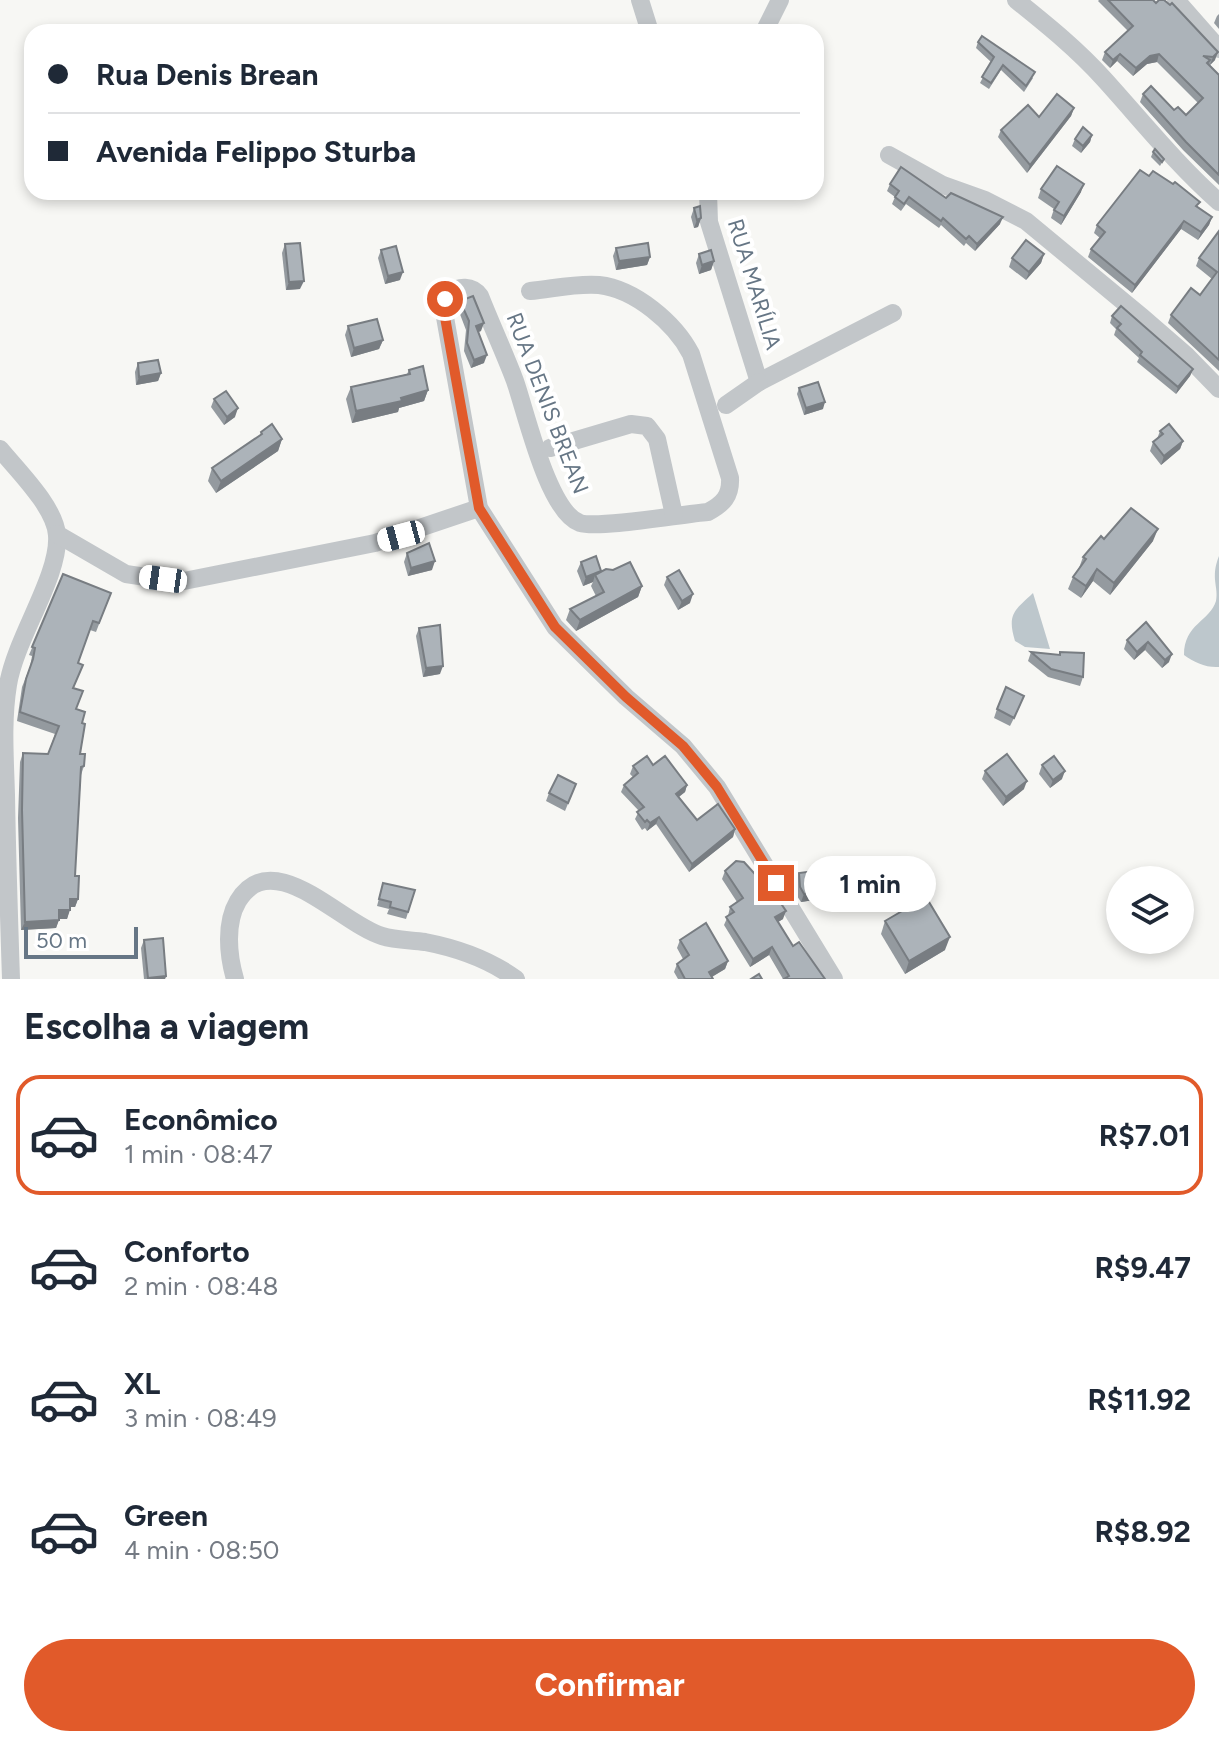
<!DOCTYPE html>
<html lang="pt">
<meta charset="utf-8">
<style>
body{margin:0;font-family:Figtree,sans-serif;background:#f2f2f3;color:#1f2937;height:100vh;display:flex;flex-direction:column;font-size:30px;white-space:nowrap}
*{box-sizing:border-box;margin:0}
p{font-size:26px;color:#747a83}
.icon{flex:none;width:44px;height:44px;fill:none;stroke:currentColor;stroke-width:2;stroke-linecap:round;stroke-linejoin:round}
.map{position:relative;height:979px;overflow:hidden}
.details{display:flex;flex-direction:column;background:#fff;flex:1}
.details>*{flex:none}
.guide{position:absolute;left:24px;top:24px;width:800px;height:176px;border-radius:24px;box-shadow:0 4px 12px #0003;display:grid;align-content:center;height:176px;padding:0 24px;background:#fff}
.controls{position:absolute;left:1106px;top:866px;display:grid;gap:16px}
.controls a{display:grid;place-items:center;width:88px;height:88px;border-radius:50%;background:#fff;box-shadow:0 4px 12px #0003;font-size:40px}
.scale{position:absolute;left:24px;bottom:20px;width:114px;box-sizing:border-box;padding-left:8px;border:4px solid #667685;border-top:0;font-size:22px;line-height:28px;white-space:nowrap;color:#667685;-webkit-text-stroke:6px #fff;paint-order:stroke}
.end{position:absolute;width:36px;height:36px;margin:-18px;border:10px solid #e15a2a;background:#fff;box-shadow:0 0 0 4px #fff}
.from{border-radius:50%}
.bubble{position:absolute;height:56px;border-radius:28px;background:#fff;box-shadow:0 4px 12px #0003;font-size:26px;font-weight:700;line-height:56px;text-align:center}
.car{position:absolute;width:24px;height:48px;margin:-24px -12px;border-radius:10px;box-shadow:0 0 6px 2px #0007;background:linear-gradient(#fff 24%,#345 0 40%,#fff 0 76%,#345 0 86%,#fff 0)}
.guide b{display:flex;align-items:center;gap:28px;height:76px;font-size:30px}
.guide b+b{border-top:2px solid #e0e1e3}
.guide i{width:20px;height:20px;background:#1f2937}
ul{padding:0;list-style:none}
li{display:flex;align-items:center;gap:24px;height:120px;margin:0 16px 12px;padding:0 8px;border:4px solid transparent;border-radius:24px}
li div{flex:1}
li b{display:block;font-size:30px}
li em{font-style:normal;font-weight:700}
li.current{border-color:#e15a2a}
li>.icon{width:72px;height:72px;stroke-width:1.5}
h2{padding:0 24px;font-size:36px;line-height:96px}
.action{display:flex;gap:16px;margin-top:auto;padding:16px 24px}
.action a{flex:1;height:92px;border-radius:48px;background:#e15a2a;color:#fff;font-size:32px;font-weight:700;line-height:92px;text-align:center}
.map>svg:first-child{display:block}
.water{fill:#bdc7cc}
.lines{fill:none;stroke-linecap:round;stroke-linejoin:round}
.minor{stroke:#c2c6c9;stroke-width:18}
.wall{fill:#949a9f}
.shaded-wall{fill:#787d82}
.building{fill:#acb3b9;stroke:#787d82;stroke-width:2}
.route{stroke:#e15a2a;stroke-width:10}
.labels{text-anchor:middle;stroke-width:8;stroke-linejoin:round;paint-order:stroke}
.street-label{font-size:22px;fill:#667685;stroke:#fff}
</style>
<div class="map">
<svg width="1219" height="979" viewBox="0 0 1219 979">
<rect width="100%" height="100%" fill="#f7f7f4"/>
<g class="water">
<path d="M1219 556V667C1206 668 1194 662 1184 655 1184 624 1210 621 1216 601 1219 587 1210 578 1219 556Z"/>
<path d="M1033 593 1050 649 1025 647 1015 641C1007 614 1014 611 1033 593Z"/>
</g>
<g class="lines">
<g class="minor">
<path d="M640 0 650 32"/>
<path d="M1016 0C1047 25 1077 49 1104 79 1142 121 1177 165 1219 202"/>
<path d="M1176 0 1219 49"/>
<path d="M764 32 780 0"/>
<path d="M889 155 943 185 985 200 1026 221 1142 317 1186 355 1219 389"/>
<path d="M708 192 709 222 759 382 893 313"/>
<path d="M530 291C552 289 576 283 599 285 635 289 675 323 691 354L730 478C731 496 723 504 708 512 682 514 599 529 580 523 548 512 526 412 515 381 504 352 491 324 480 296 472 285 459 286 448 293L443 306 479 508 555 627 626 697 683 746 717 787 834 979"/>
<path d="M726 405 759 382"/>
<path d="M550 448 631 424 647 426 657 439 674 515"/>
<path d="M0 449C18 471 55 507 57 535 60 576 15 639 8 685 2 721 5 759 6 795 7 857 9 918 11 979"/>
<path d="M57 534 126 574 179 582 375 543 479 508"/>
<path d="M235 979C228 955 225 923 238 901 273 844 341 924 382 936 395 940 411 940 425 942 456 948 490 960 516 979"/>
</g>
</g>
<g class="wall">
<path d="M1099 0H1153L1215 60 1210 65 1219 75V185L1183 150 1140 102 1143 94 1174 110 1186 115 1198 103 1157 62 1147 64 1133 76 1117 61 1110 68 1102 60 1105 52 1128 31 1098 1Z"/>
<path d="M1219 14V29L1214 23 1217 16Z"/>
<path d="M978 42 1033 78 1024 92 1001 70 989 89 980 83 991 62 976 48Z"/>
<path d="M1074 108 1071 116 1027 173 998 137 1001 130 1039 117Z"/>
<path d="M1092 135 1090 142 1081 153 1072 146 1075 139Z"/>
<path d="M1153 152 1164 159 1160 166 1151 157Z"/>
<path d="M1149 176 1212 217 1209 225 1198 240 1181 229 1132 293 1088 257 1091 249 1100 238 1094 233 1097 225Z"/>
<path d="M890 184 946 198 1000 224 975 251 966 243 964 246 941 225 939 228 906 204 901 211 892 204 895 197 887 191Z"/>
<path d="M1041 189 1081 192 1061 225 1051 218 1054 209 1038 198Z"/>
<path d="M694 208 701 218 698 227 694 228 691 217Z"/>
<path d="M1219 231V371L1168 323 1171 315 1200 295 1212 279 1196 266 1199 258Z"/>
<path d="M285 244 300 289 286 290 282 253Z"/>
<path d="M616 248 650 257 647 265 616 270 613 256Z"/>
<path d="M381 250 400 280 385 284 378 258Z"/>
<path d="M699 254 714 261 711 270 699 274 696 263Z"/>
<path d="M1044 254 1041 263 1026 280 1009 267 1012 258Z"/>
<path d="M460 301 481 331 478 332 484 363 471 368 464 351 466 330 458 309Z"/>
<path d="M1112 316 1193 369 1190 376 1176 394 1137 362 1139 358 1114 335 1116 329 1110 323Z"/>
<path d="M348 326 383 340 379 349 351 357 345 335Z"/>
<path d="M138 363 161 373 158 381 136 385 135 372Z"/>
<path d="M409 370 428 390 424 401 399 408 398 412 352 423 346 399 351 387 407 374Z"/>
<path d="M799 388 823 409 804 415 797 394Z"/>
<path d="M214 399 235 417 224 425 211 407Z"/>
<path d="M1160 431 1183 441 1180 449 1161 465 1150 451 1153 442 1157 439Z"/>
<path d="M261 432 282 439 278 451 216 493 208 481 212 468 260 436Z"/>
<path d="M1104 539 1153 541 1110 595 1093 581 1081 598 1068 589 1073 577 1079 568 1083 557Z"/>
<path d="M407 553 432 570 408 576 404 562Z"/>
<path d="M581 562 642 586 638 597 576 631 566 620 570 609 596 596 591 586 593 582 583 586 577 571Z"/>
<path d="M63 574 111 593 96 632 90 630 78 663 74 688 76 709 82 723 80 754 84 766 81 775 75 876 78 899 75 907H70L67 919H59L56 928 21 930 18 818 20 762 23 753 48 754 55 734 17 721 22 687 30 667 32 656 29 655Z"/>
<path d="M667 577 690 603 678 610 664 585Z"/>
<path d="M1146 622 1169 662 1162 668 1145 650 1134 660 1124 649 1127 640Z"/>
<path d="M419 628 440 674 423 677 416 636Z"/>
<path d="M1031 652 1059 655 1060 652 1083 677 1080 686 1048 677 1028 661Z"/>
<path d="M1021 704 1010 726 994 718 997 709Z"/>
<path d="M653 765 687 785 685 792 679 797 697 820 735 829 733 837 689 872 656 824 647 831 645 828 642 830 635 819 639 811 621 792 624 785 633 777 630 774 633 766Z"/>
<path d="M1042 765 1062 779 1050 788 1039 774Z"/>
<path d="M985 771 1024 789 1003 806 982 779Z"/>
<path d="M576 784 565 811 546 801 549 793Z"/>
<path d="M725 871 783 919 778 922 793 946 825 979H783L769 955 750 967 724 925 728 916 730 907 737 902 722 879Z"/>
<path d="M799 873 814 900 801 902 797 896 796 882Z"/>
<path d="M383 883 415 890 406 919 387 914 389 909 377 906Z"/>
<path d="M885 921 945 950 905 974 881 934Z"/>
<path d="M144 940 166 976 165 979H144L141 948Z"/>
<path d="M680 940 728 961 725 969 712 977 713 979H678L674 972 677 964 683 959 677 948Z"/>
</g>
<g class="shaded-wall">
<path d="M1218 52 1215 60 1210 65 1213 57Z"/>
<path d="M1120 54 1117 61 1110 68 1113 60Z"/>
<path d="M1159 54 1157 62 1147 64 1133 76 1136 68 1150 56Z"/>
<path d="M1074 108 1071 116 1027 173 1030 165Z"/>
<path d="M1092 135 1090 142 1081 153 1083 146Z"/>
<path d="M1084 184 1081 192 1061 225 1064 216Z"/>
<path d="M1003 217 1000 224 975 251 977 244Z"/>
<path d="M1212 217 1209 225 1198 240 1201 232Z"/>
<path d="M701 218 698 227 694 228 697 220Z"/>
<path d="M1184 221 1181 229 1132 293 1135 285Z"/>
<path d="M1044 254 1041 263 1026 280 1029 272Z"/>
<path d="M650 257 647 265 616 270 619 261Z"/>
<path d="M714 261 711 270 699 274 702 265Z"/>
<path d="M403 272 400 280 385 284 388 276Z"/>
<path d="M304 281 300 289 286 290 289 282Z"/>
<path d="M484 323 481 331 473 334 476 326Z"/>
<path d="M383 340 379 349 351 357 354 348Z"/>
<path d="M487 355 484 363 471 368 474 360Z"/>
<path d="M1193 369 1190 376 1176 394 1178 387Z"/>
<path d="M161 373 158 381 136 385 139 377Z"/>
<path d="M428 390 424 401 399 408 398 412 352 423 356 411Z"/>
<path d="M825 402 823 409 804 415 806 408Z"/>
<path d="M238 408 235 417 224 425 227 417Z"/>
<path d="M282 439 278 451 216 493 221 481Z"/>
<path d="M1183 441 1180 449 1161 465 1164 456Z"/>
<path d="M1158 529 1153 541 1110 595 1114 583Z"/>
<path d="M435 561 432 570 408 576 411 568Z"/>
<path d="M1097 569 1093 581 1081 598 1086 586Z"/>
<path d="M601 571 595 575 593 582 583 586 586 577Z"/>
<path d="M642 586 638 597 576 631 580 620Z"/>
<path d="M693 594 690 603 678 610 682 601Z"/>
<path d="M1148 642 1145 650 1134 660 1137 652Z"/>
<path d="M1172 654 1169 662 1162 668 1165 660Z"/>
<path d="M443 666 440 674 423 677 426 668Z"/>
<path d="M1065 771 1062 779 1050 788 1053 780Z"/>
<path d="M1027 781 1024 789 1003 806 1006 797Z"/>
<path d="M687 785 685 792 673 801 676 794Z"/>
<path d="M659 817 656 824 647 831 650 823Z"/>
<path d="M735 829 733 837 689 872 692 864Z"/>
<path d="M817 892 814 900 801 902 804 894Z"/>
<path d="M70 899H78L75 907H67Z"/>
<path d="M59 910H70L67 919H56Z"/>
<path d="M786 911 783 919 773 925 775 917Z"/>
<path d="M59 920 56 928 21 930 25 922Z"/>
<path d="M950 937 945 950 905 974 909 961Z"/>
<path d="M772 947 769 955 750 967 753 959Z"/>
<path d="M728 961 725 969 708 979 709 972Z"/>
<path d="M166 976 165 979H147L148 978Z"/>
</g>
<g class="building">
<path d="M1108 0H1153L1156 3 1159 0H1164L1170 5 1172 3 1218 52 1213 57 1203 56 1210 60 1207 63 1219 75V175L1186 142 1143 94 1151 86 1174 110 1178 107 1186 115 1203 98 1159 54 1150 56 1136 68 1120 54 1113 60 1105 52 1133 26Z"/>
<path d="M982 36 1035 72 1026 86 1003 65 991 83 982 77 994 57 978 42Z"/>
<path d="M1057 94 1074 108 1030 165 1001 130 1028 105 1039 117Z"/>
<path d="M1083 127 1092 135 1083 146 1075 139Z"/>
<path d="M1155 149 1164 159 1162 162 1153 152Z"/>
<path d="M1057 166 1084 184 1064 216 1054 210 1059 202 1041 189Z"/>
<path d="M901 167 946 198 951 193 1003 217 977 244 969 236 966 239 943 218 941 221 909 197 904 204 895 197 899 191 890 184Z"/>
<path d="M1140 170 1149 176 1153 171 1173 184 1175 182 1200 202 1196 206 1212 217 1201 232 1184 221 1135 285 1091 249 1105 232 1097 225Z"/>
<path d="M700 206 701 218 697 220 694 208Z"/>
<path d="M1219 231V360L1171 315 1191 288 1200 295 1217 272 1199 258Z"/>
<path d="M1026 240 1044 254 1029 272 1012 258Z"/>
<path d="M300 243 304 281 289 282 285 244Z"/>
<path d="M648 243 650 257 619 261 616 248Z"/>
<path d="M396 246 403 272 388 276 381 250Z"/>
<path d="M711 250 714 261 702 265 699 254Z"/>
<path d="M473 296 484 323 476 326 487 355 474 360 467 343 469 321 460 301Z"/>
<path d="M1121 306 1193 369 1178 387 1140 355 1142 352 1117 328 1121 324 1112 316Z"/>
<path d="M377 319 383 340 354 348 348 326Z"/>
<path d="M158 360 161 373 139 377 138 363Z"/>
<path d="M423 366 428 390 401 398 402 401 356 411 351 387 410 374 409 370Z"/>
<path d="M818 382 825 402 806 408 799 388Z"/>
<path d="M226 391 238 408 227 417 214 399Z"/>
<path d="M272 424 282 439 221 481 212 468 262 434 261 432Z"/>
<path d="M1169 424 1183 441 1164 456 1153 442 1163 434 1160 431Z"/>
<path d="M1131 508 1158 529 1114 583 1097 569 1086 586 1073 577 1086 559 1083 557 1101 536 1104 539Z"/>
<path d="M429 543 435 561 411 568 407 553Z"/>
<path d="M596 556 601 571 586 577 581 562Z"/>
<path d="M630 562 642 586 580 620 570 609 604 592 595 575 606 569 613 570Z"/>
<path d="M679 570 693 594 682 601 667 577Z"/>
<path d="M63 574 111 593 99 623 93 621 78 663 83 665 73 688 83 691 76 709 85 712 82 723 85 724 80 754H85L84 766 81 767 75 876H79L78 899H70V910H59V920L25 922 22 810 23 753 48 754 59 726 20 712 26 679 33 659 35 648 32 647Z"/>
<path d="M1146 622 1172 654 1165 660 1148 642 1137 652 1127 640Z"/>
<path d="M440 625 443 666 426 668 419 628Z"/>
<path d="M1031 652 1060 655V652L1084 653 1083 677 1051 669Z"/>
<path d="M1006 687 1024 696 1014 718 997 709Z"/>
<path d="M1007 754 1027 781 1006 797 985 771Z"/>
<path d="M647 756 653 765 665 756 687 785 676 794 697 820 718 804 735 829 692 864 659 817 650 823 647 820 645 822 637 812 644 807 624 785 638 773 633 766Z"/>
<path d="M1054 756 1065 771 1053 780 1042 765Z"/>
<path d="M558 775 576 784 568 803 549 793Z"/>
<path d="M736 861 744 862 764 884 767 883 786 911 775 917 793 946 799 942 825 979H784L789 976 772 947 753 959 726 917 734 912 730 907 743 898 725 871Z"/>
<path d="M814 871 817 892 804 894 800 887 799 873Z"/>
<path d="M383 883 415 890 408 912 390 907 391 902 379 899Z"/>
<path d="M926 897 950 937 909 961 885 921Z"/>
<path d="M706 923 728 961 709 972 713 979H685L677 964 689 955 680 940Z"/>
<path d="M163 938 166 976 148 978 144 940Z"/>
<path d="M759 974 762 979H751Z"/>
</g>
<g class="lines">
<path class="route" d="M445 299 443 306 479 508 555 627 626 697 683 746 717 787 776 883"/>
</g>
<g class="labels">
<g class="street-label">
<text transform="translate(755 284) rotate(73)" y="8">RUA MARÍLIA</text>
<text transform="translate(548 403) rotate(69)" y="8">RUA DENIS BREAN</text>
</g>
</g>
</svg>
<div class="controls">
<a><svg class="icon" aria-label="layers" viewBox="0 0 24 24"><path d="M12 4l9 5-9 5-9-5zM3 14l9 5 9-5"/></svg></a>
</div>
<div class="scale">50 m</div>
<i class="end from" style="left:445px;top:299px"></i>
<i class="end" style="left:776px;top:883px"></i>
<div class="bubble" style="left:804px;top:856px;width:132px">1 min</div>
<i class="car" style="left:401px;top:536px;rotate:255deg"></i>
<i class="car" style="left:163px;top:579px;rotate:278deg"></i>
<div class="guide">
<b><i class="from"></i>Rua Denis Brean</b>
<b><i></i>Avenida Felippo Sturba</b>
</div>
</div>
<section class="details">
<h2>Escolha a viagem</h2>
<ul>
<li class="current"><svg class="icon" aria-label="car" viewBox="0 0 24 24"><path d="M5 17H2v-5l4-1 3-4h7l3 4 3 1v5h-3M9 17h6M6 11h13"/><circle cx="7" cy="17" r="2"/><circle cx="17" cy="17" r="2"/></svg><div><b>Econômico</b><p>1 min · 08:47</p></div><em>R$7.01</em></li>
<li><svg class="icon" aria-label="car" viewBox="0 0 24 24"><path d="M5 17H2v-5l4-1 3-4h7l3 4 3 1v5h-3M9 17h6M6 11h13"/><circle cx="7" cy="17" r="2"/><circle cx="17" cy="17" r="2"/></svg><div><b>Conforto</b><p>2 min · 08:48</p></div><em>R$9.47</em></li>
<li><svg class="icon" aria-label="car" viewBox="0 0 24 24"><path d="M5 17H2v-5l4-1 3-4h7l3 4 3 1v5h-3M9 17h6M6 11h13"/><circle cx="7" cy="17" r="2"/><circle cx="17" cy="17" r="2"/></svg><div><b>XL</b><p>3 min · 08:49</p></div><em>R$11.92</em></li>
<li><svg class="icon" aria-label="car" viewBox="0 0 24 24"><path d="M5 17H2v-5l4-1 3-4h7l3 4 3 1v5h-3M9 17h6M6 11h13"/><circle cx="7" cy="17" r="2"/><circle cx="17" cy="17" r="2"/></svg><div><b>Green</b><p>4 min · 08:50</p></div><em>R$8.92</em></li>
</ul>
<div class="action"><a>Confirmar</a></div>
</section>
